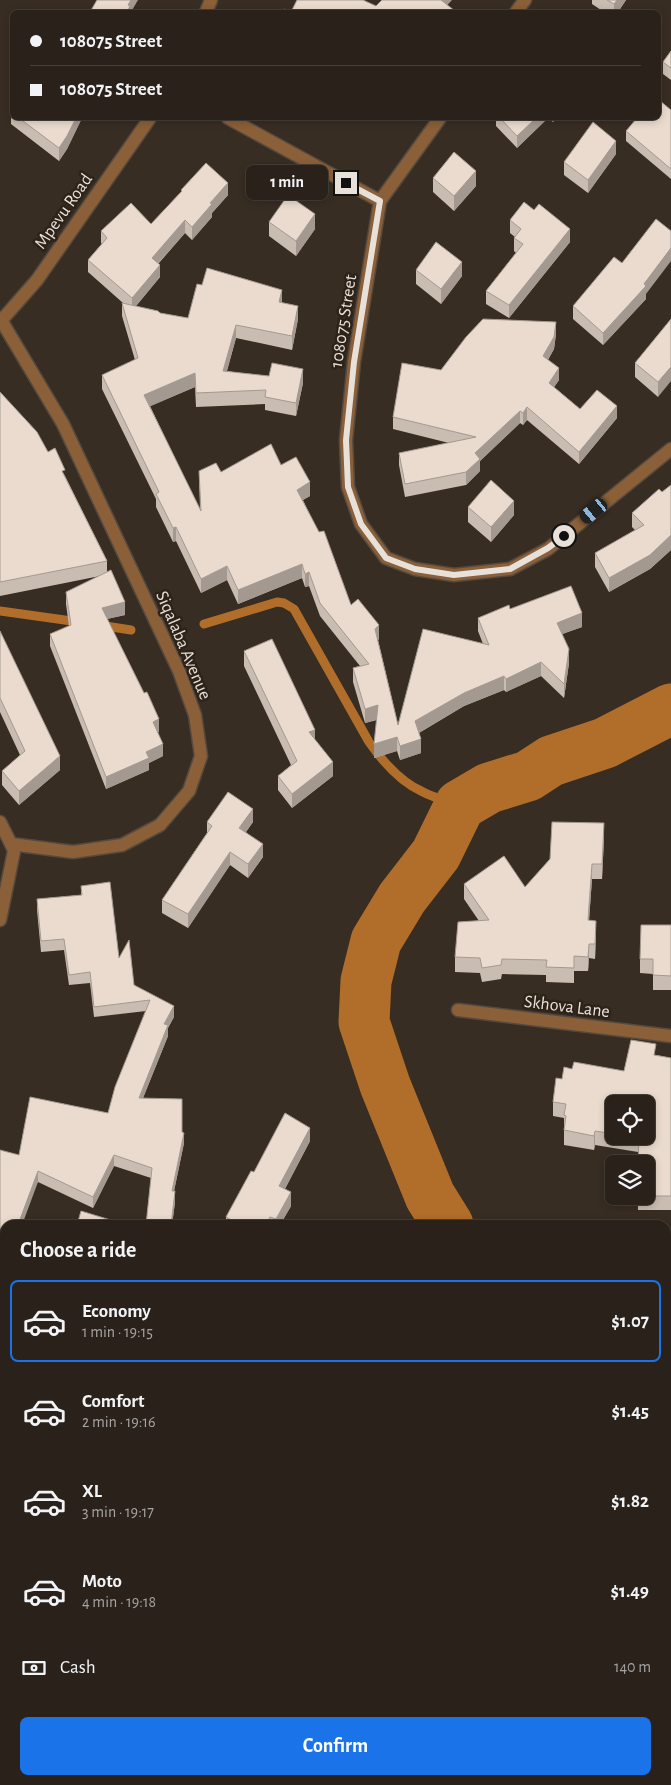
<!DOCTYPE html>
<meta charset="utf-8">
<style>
body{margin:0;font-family:"Alegreya Sans",sans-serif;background:#362f27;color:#f1f3f6;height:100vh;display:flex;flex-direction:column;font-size:19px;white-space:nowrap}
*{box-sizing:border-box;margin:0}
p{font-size:16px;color:#a5a4a2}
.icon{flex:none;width:28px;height:28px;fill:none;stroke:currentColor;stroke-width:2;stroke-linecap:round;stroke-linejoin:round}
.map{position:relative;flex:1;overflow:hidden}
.side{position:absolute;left:0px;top:1220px;width:671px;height:565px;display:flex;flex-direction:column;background:#2a221a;border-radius:15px 15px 0 0;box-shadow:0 2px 8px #0003,0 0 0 1px #463f39}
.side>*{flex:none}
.hud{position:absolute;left:10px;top:10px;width:651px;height:110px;border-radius:8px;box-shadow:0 2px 8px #0003,0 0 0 1px #463f39;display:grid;align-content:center;height:110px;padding:0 20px;background:#2a221a}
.controls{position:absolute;left:605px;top:1095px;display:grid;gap:10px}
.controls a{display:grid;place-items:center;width:50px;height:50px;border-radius:8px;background:#2a221a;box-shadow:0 2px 8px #0003,0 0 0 1px #463f39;font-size:25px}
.end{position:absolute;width:22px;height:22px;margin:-11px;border:6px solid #e8e1da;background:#111;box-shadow:0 0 0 2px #111}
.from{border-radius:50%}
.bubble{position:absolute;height:35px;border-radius:8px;background:#2a221a;box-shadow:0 2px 8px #0003,0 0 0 1px #463f39;font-size:16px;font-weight:700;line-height:35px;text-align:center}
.car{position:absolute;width:15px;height:30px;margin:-15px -8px;border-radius:6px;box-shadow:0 0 4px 1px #0007;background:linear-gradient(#222 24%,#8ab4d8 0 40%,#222 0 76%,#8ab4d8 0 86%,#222 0)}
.hud b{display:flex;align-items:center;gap:18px;height:48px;font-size:19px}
.hud b+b{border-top:1px solid #463f39}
.hud i{width:12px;height:12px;background:#f1f3f6}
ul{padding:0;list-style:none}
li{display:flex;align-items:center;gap:15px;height:82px;margin:0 10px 8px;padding:0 10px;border:2px solid transparent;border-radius:8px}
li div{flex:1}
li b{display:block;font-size:19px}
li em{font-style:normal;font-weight:700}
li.active{border-color:#1a73e8}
li>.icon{width:45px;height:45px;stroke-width:1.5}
h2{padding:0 20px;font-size:22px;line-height:60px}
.pay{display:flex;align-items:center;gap:12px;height:55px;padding:0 20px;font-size:19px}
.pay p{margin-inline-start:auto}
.cta{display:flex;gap:10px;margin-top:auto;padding:10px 20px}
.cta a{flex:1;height:58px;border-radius:8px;background:#1a73e8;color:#fff;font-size:20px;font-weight:700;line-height:58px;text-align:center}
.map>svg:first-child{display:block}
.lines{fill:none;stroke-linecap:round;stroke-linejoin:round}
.stream{stroke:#b16e2a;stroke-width:9}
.river{stroke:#b16e2a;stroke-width:51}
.minor-casing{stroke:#544a40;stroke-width:15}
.minor{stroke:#8b5f37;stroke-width:12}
.wall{fill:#c9bcb1;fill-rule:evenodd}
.shaded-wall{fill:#a49990}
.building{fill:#eadbce;stroke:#a49990}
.route{stroke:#e8e1da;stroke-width:6}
.labels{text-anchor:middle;stroke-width:5;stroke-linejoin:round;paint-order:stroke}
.street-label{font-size:18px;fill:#e8e1da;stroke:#2e2319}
</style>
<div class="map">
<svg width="671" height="1785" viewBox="0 0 671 1785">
<rect width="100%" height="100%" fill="#382d23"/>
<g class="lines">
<g class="stream">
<path d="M0 611 79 622"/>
<path d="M204 624 277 602 284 603 294 609 369 742C383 762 400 782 423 792 434 798 448 801 460 805"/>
<path d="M99 625 131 630"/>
</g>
<g class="river">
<path d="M448 1225 430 1196 385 1085 364 1022 366 981 376 941 402 898 436 854 460 805 489 788 528 776 551 761 605 743 671 709"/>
<path d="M666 1487 671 1492"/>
<path d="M666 1654 671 1646"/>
<path d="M618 1785 619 1780"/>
</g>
<g class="minor-casing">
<g id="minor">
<path d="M206 12 211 0"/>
<path d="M516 12 525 0"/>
<path d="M228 118 380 201 354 362 346 440 348 487 361 524 386 558 415 569 454 575 510 569 548 549 671 449"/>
<path d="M380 201 440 118"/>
<path d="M0 322 37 280 150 118"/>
<path d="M0 822 11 844 73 852 122 845 160 825 189 791 201 756 195 715 179 671 63 424 1 320"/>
<path d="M0 920 14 851 11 844"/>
<path d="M458 1010 671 1036"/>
<path d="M82 1785V1780"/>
<path d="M315 1785V1780"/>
</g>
</g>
<use href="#minor" class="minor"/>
</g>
<g class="wall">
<path d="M592 0H626L618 12H604L592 4Z"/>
<path d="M671 51V80L663 74V62Z"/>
<path d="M12 109V118H82L67 149 59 161 11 124V111Z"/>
<path d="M671 110V179L626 141V131Z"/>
<path d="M496 118H557L553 122 548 118 517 148 496 126Z"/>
<path d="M616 154 588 193 564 175V162Z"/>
<path d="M433 178 476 186 454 211 433 192Z"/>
<path d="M181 190 228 195 212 213V217L192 240 185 233 159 263 160 277 136 306 160 313 188 318 202 285 282 302 298 319 292 350 236 338 227 371 303 383 296 416 265 410V404L196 407 195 387 150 406 200 510 199 471 221 472 281 465 310 496 303 500 351 605 379 639 378 640 398 725 483 644 478 631V618L510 609 582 627 562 634 569 663 564 698 541 676 506 692 504 690 464 706 419 733 421 753 400 760 397 751 374 758 377 720 365 723 353 682V668L360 666 320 616 309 586 305 587 302 578 238 604 227 580 201 593 176 541 173 542 156 507V499L102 389V375L135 360 122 316V303H123L88 272V260L102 244 101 243V231L151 224 181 192Z"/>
<path d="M510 220 570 242 509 318 486 304V291L516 253 514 251V238L515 237 510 233Z"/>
<path d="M269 222 315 229 296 256 269 236Z"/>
<path d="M416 270 462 276 441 304 416 284Z"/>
<path d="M646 294V299L603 345 573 319V306Z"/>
<path d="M671 319 658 397 635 377V363Z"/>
<path d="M556 334 554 349 548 360 559 380 554 387 580 409 617 418 579 464 527 420 523 425 520 423 480 461V471L466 485 405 497 399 465V453L449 443 393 429V417L441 370Z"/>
<path d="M0 392 48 452 65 476 107 561V572L125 615 107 619 159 732H158L163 756 149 763V770L106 789 50 646V634L69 626 66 604V592L100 576 0 596Z"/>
<path d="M671 485V550L650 569 609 592 595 567V553L635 530 632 527V513L662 492Z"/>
<path d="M468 507 514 515 491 542 468 522Z"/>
<path d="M0 631 60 770 19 805 2 785V771L20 755 0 712Z"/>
<path d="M244 651 315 740 333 776 292 808 278 790V776L291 765 244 666Z"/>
<path d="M207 822H253L246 832 263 857 248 878 230 865 188 928 162 913V900L207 833Z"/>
<path d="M604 838 602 879H592L589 920 596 935 595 959 589 958 588 971H574V983L546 982V975L502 974 501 979 482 982 480 973 455 972V957L479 921 464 899V884L525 887Z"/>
<path d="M81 886 134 985 174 1017 168 1028V1036L143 1098 182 1132 184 1143 174 1191 175 1202 172 1225H146L151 1178 114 1166 93 1208 38 1182 5 1225 19 1155 108 1113 146 1011 94 1017 90 983 69 985 64 950 41 952 37 910V899L81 895Z"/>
<path d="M671 925V990H653V974L640 973V959Z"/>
<path d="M656 1055 671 1058V1210H638V1196H646V1164L638 1152 595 1145 594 1150 564 1145V1118L553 1116V1102L562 1079 572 1069 624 1071ZM614 1104 646 1136H614Z"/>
<path d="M310 1141 285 1189 291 1206 280 1225H226V1217L254 1172Z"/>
<path d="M671 1280V1385H666V1281Z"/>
<rect x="0" y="1658" width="5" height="51"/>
<path d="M134 1780H197V1785L134 1782Z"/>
<rect x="241" y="1780" width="30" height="5"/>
</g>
<g class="shaded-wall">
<path d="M131 0H138L131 12H127L128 5Z"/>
<path d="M441 0H452L441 12Z"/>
<path d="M617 0H626L618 12H614V4Z"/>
<path d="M76 118H82L67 149 59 161V148Z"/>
<path d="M536 118H548L517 148V136Z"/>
<path d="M616 141V154L588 193V180Z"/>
<path d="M476 171V186L454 211V196Z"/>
<path d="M228 183V195L212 213V217L192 240V227L210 203Z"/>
<path d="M315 214V229L296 256V241Z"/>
<path d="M185 220V233L152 270V258Z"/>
<path d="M570 229V242L509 318V305Z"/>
<path d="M671 248V261L646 294V299L603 345V333L644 284Z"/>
<path d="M462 262V276L441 304V289Z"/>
<path d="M160 265V277L132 311V298Z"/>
<path d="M282 290V304L279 302Z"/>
<path d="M298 306V319L292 350V336Z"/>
<path d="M556 322V334L554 349 543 368V356Z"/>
<path d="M236 325V338L223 384V371Z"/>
<path d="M671 367V381L658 397V382Z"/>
<path d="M559 368V380L549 395V383Z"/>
<path d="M303 369V383L296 416V403Z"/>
<path d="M195 373V387L144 409V395Z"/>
<path d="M617 406V418L579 464V452Z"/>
<path d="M527 407V420L523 425V413Z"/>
<path d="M520 411V423L480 461V471L466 485V472L475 453Z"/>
<path d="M310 482V496L297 503V490Z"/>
<path d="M514 501V515L491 542V527Z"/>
<path d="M176 527V541L173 542V528Z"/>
<path d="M671 535V550L650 569 609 592V578Z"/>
<path d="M302 564V578L238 604V590Z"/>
<path d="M227 566V580L201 593V579Z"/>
<path d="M309 572V586L305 587V574Z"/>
<path d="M125 602V615L102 620V608Z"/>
<path d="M582 613V627L557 636V623Z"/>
<path d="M379 625V639L375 642V629Z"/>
<path d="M569 649V663L564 698V684Z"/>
<path d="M541 662V676L506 692V679Z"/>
<path d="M504 676V690L464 706 415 735V721L464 693Z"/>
<path d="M378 705V719L365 723V709Z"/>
<path d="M159 719V732L153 734V722Z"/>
<path d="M315 730V744L309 732Z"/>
<path d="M397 737V751L374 758V744Z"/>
<path d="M421 739V753L400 760V746Z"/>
<path d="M163 744V756L149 763V770L106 789V777L146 752Z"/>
<path d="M60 756V770L19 805V791Z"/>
<path d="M333 762V776L292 808V794Z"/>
<path d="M253 809V822L239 841V828Z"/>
<path d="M604 823V838L602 879V864Z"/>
<path d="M263 844V857L248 878V864Z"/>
<path d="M230 852V865L188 928V914Z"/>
<path d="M592 864V879L588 935V920Z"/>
<path d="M596 921V935L595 959V944Z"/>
<path d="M589 944V958L588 971V957Z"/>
<path d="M174 1006V1017L168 1028V1036L139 1108V1098L164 1024Z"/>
<path d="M310 1128V1141L279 1200V1186Z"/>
<path d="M595 1131V1145L594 1150V1136Z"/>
<path d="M184 1133V1143L172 1201V1191Z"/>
<path d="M114 1155V1166L93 1208V1197Z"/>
<path d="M38 1171V1182L22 1225H18Z"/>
<path d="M175 1191V1202L172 1225H171Z"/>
<path d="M291 1192V1206L280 1225H276V1219Z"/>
<path d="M270 1217V1225H266Z"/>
<path d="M5 1290V1301L0 1312V1302Z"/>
<path d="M5 1374V1382L1 1399V1391Z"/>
</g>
<g class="building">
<path d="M97 0H131L128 5 130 6 127 12H90Z"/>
<path d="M297 0H363L376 6 382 0H441L455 11 454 12H282L284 9 291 12Z"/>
<path d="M607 0H617L614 4Z"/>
<path d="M671 51V68L663 62Z"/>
<path d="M659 100 671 110V169L626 131 637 118H659Z"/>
<path d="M19 118H76L67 136 59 148Z"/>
<path d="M500 118H536L517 136Z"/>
<path d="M593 122 616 141 588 180 564 162Z"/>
<path d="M454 152 476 171 454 196 433 178Z"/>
<path d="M206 163 228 183 210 203 212 204 192 227 185 220 152 258 160 265 132 298 88 260 107 238 101 231 131 203 151 224 182 191 181 190Z"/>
<path d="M288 195 315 214 296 241 269 222Z"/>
<path d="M524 202 534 210 539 204 570 229 509 305 486 291 523 244 514 238 521 229 510 220Z"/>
<path d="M656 219 671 231V248L644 284 646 286 603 333 573 306 614 257 622 263Z"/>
<path d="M436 242 462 262 441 289 416 270Z"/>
<path d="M207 268 282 290 279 302 298 306 292 336 236 325 223 371 269 376 272 363 303 369 296 403 265 397 266 390 196 393 195 373 144 395 201 511 199 471 216 463 221 472 271 444 281 465 296 457 310 482 297 490 319 532 324 531 351 605 358 599 379 625 375 629 398 725 423 629 489 645 478 618 509 605 510 609 571 586 582 613 557 623 569 649 564 684 541 662 506 679 504 676 464 693 415 721 421 739 400 746 397 737 374 744 378 705 365 709 353 668 369 664 320 603 309 572 305 574 302 564 238 590 227 566 201 579 176 527 173 528 156 494 159 492 102 375 138 358 122 303 158 311 160 313 188 318 197 284 202 285Z"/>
<path d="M483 319 556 322 554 337 543 356 559 368 549 383 580 409 597 390 617 406 579 452 527 407 523 413 520 411 475 453 480 459 466 472 405 484 399 453 476 437 393 417 402 363 441 370 466 337Z"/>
<path d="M671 319V367L658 382 635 363Z"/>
<path d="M0 392 37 432 48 452 55 448 65 470 62 471 107 561 0 582Z"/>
<path d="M491 480 514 501 491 527 468 507Z"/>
<path d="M671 485V535L650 555 609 578 595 553 644 525 632 513 659 489 662 492Z"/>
<path d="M111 570 125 602 102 608 144 693 147 692 159 719 153 722 163 744 146 752 149 758 106 777 50 634 71 625 66 592Z"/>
<path d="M0 631 60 756 19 791 2 771 25 751 0 698Z"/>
<path d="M272 639 315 730 309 732 333 762 292 794 278 776 297 761 244 651Z"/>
<path d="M228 792 253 809 239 828 263 844 248 864 230 852 188 914 162 900 212 826 207 822Z"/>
<path d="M552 822 604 823 602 864H592L588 920 596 921 595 944H589L588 957 574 956V968L546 967 547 960 502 959 501 965 482 968 480 958 455 957 458 922 489 920 464 884 504 856 525 887 550 859Z"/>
<path d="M110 882 119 958 129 940 134 985 174 1006 164 1024 168 1025 139 1098 182 1099V1132L184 1133 172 1191H175L171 1225H146L152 1168 114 1155 93 1197 38 1171 18 1225H5V1290L0 1302V1150L19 1155 30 1097 108 1113 115 1087 150 1000 94 1007 90 972 69 975 64 939 41 941 37 899 82 895 81 886Z"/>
<path d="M641 925H671V976L653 975V959H640Z"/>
<path d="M631 1040 656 1044 654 1055 671 1058V1196H646V1164H638L639 1138 630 1136H646V1104H614V1134L595 1131 594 1136 564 1130 566 1116 564 1115 566 1104 553 1102 556 1078 562 1079 564 1067 572 1069 574 1062 624 1071Z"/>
<path d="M285 1113 310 1128 279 1186 291 1192 276 1219 270 1217 266 1225H238L239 1224 226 1217 251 1171 254 1172Z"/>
<path d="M81 1211 127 1225H77Z"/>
<path d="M671 1280V1364L666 1365V1281Z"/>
<path d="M0 1364 5 1366V1374L1 1391Z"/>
<rect x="0" y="1658" width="5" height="37"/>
<path d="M234 1780H236V1785H223Z"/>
<rect x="241" y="1780" width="30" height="3"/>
<rect x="373" y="1780" width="28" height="5"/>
</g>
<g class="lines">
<path class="route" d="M346 183 380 201 354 362 346 440 348 487 361 524 386 558 415 569 454 575 510 569 548 548 564 536"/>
</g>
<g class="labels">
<g class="street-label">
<text transform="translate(63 211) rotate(-55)" y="6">Mpevu Road</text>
<text transform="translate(343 321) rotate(-81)" y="6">108075 Street</text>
<text transform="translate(184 645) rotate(67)" y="6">Siqalaba Avenue</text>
<text transform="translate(567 1006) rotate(7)" y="6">Skhova Lane</text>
</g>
</g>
</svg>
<div class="controls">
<a><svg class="icon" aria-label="locate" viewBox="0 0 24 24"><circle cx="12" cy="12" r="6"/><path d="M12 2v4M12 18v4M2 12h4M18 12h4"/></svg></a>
<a><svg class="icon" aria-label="layers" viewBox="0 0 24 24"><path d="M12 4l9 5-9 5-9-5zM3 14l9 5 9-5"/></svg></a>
</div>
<i class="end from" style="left:564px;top:536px"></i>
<i class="end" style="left:346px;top:183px"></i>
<div class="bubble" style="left:246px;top:165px;width:82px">1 min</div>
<i class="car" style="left:594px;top:511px;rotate:231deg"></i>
<div class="hud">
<b><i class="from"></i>108075 Street</b>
<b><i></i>108075 Street</b>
</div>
<section class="side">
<h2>Choose a ride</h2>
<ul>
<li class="active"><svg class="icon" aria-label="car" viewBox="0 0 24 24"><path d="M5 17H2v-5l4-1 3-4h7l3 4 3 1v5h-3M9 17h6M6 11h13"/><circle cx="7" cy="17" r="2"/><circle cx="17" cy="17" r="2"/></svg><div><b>Economy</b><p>1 min · 19:15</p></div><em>$1.07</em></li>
<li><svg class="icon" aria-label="car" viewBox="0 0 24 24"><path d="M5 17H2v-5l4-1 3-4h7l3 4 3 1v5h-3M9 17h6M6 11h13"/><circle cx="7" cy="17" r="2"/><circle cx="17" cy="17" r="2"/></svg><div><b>Comfort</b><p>2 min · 19:16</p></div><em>$1.45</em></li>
<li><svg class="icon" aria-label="car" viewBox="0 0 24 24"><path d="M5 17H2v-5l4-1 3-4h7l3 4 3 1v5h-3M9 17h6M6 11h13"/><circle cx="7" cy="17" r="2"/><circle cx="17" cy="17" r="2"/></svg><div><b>XL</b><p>3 min · 19:17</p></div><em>$1.82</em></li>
<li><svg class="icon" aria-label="car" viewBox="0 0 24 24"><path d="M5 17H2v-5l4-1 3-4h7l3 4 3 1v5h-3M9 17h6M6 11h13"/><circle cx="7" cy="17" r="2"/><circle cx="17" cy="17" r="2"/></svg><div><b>Moto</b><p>4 min · 19:18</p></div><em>$1.49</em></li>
</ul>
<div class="pay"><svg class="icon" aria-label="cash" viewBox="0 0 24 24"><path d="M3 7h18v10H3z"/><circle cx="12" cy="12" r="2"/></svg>Cash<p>140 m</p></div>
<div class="cta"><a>Confirm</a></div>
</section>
</div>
